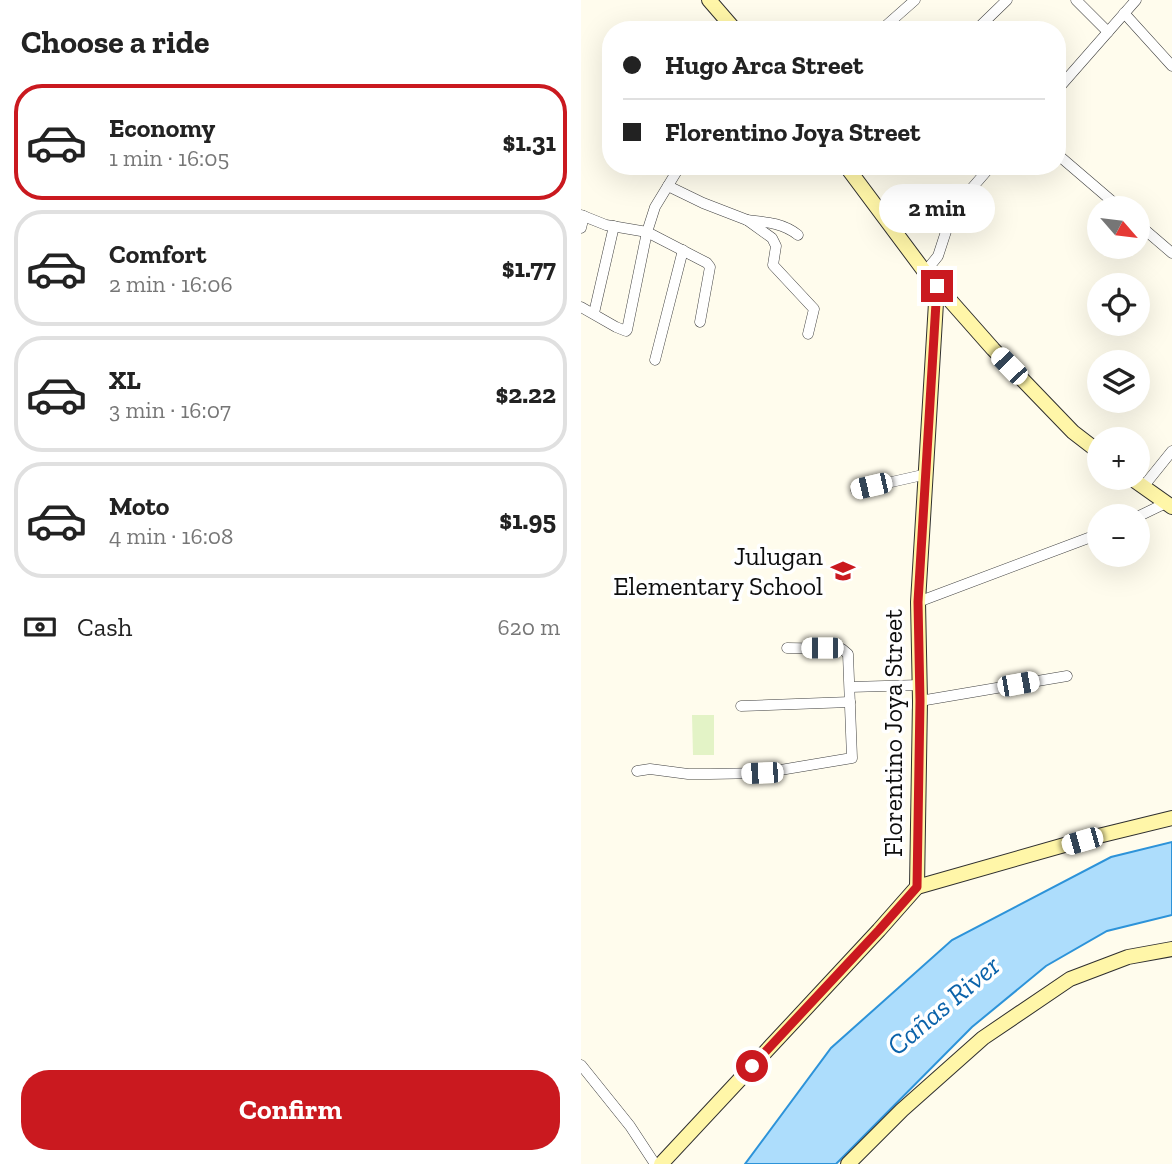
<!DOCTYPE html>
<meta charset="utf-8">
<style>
body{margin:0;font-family:"Zilla Slab",serif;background:#f6f6f6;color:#222;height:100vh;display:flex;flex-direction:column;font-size:26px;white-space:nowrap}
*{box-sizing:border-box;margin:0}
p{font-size:23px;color:#767676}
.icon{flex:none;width:38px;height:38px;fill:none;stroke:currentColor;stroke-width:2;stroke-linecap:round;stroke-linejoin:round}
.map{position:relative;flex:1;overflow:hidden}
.drawer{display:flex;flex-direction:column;background:#fff;width:581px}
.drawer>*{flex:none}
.hud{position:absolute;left:21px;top:21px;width:464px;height:154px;border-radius:28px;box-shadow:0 7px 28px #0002;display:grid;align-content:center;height:154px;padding:0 21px;background:#fff}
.needle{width:46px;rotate:118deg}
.tools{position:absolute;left:506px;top:196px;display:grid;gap:14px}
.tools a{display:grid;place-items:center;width:63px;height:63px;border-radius:50%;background:#fff;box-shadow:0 7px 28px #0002;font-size:35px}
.end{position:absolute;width:32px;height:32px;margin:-16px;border:9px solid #ca191f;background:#fff;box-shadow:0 0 0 4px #fff}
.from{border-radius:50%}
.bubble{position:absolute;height:49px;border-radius:24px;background:#fff;box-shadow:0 7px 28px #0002;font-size:23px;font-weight:700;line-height:49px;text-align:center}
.car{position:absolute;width:21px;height:42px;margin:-21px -10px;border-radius:9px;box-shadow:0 0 5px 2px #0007;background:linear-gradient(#fff 24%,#345 0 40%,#fff 0 76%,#345 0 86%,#fff 0)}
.hud b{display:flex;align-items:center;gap:24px;height:66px;font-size:26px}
.hud b+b{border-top:2px solid #e0e0e0}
.hud i{width:18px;height:18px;background:#222}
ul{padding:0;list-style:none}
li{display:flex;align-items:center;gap:21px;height:116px;margin:0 14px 10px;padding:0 7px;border:4px solid #e0e0e0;border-radius:28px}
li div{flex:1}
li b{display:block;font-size:26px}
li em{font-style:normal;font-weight:700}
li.selected{border-color:#ca191f}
li>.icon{width:63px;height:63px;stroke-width:1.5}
h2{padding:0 21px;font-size:32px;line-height:84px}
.pay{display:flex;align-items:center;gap:18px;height:77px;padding:0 21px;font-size:26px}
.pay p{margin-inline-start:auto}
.primary-button{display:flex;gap:14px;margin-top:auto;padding:14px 21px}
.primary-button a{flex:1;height:80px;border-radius:28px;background:#ca191f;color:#fff;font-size:28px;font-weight:700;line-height:80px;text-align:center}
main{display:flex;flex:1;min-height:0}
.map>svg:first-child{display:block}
.pitch{fill:#e3f3c6}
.water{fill:#adddfc;stroke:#2d93d9;stroke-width:2}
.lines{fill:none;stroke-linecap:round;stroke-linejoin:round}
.street-casing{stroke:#404040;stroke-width:11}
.secondary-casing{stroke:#2f2f2f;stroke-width:16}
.street{stroke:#fff;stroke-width:10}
.secondary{stroke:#fff6a8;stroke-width:14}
.route{stroke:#ca191f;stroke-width:9}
.labels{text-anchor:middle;stroke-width:7;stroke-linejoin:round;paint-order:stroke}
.poi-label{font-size:26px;fill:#0d0d0d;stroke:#fff;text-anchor:end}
.street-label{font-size:26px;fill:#0d0d0d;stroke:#fff}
.water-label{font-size:28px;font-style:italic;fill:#0b63aa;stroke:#fff}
</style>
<main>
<section class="drawer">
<h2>Choose a ride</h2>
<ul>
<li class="selected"><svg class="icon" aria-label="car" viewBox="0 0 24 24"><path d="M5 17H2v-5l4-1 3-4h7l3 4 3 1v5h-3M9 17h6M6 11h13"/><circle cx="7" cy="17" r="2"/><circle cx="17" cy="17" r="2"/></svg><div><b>Economy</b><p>1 min · 16:05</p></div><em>$1.31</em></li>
<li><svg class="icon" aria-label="car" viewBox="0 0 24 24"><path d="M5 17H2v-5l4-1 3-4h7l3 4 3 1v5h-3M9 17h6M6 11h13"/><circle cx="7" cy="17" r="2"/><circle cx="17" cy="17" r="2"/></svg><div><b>Comfort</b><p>2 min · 16:06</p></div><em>$1.77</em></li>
<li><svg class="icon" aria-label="car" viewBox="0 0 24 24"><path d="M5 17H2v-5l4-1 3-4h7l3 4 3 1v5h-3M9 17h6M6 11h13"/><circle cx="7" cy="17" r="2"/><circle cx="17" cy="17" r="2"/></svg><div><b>XL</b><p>3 min · 16:07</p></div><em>$2.22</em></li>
<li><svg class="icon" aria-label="car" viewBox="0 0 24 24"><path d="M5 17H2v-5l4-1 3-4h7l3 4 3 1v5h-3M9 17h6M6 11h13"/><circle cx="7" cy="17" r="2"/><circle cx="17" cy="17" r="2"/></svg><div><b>Moto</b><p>4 min · 16:08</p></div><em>$1.95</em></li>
</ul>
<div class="pay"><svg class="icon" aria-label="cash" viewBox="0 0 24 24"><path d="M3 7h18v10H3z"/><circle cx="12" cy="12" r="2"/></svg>Cash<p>620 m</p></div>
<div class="primary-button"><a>Confirm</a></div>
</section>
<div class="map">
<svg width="591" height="1164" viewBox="0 0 591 1164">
<rect width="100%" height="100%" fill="#fffced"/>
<path class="pitch" d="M111 715H133V755H112Z"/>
<path class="water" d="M591 842V915L526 931 465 966 391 1027 255 1164H164L250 1048 371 940 530 857Z"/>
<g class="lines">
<g class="street-casing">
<g id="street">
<path d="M495 0 527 32"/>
<path d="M543 13 591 66"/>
<path d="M300 30 334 0"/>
<path d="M395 30 426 0"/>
<path d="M476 90 555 0"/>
<path d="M476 154 539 208"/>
<path d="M87 186 122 203 166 220 191 238 195 246 192 265 233 309 227 334"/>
<path d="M0 215 25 225 66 232 126 263 129 267 119 322"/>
<path d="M166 220C185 222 202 223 217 235"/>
<path d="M556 223 591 253"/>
<path d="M0 228 3 216"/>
<path d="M344 272 357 256 372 210 410 166"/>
<path d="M0 307 35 327 45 331 46 330 66 232 74 207 99 166"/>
<path d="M13 313 33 226"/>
<path d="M74 360 102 250"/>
<path d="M562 487 591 451"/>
<path d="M275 490 346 474"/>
<path d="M556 517 585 503"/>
<path d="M337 602 518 534"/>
<path d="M269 687 339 685"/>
<path d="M339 701 486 676"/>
<path d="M160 706 269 702"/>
<path d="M56 771 69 769 107 774H129L181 773 271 758 267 654 261 649 206 648"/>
<path d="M0 1065 49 1126 74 1164"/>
</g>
</g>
<g class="secondary-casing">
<g id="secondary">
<path d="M128 0 154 30"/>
<path d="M265 166 344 272 412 349 492 432 518 452"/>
<path d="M550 478 591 507"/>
<path d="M336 887 339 701 337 602 356 286"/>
<path d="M336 887 501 840 591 818"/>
<path d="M80 1164 298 930 336 887"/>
<path d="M267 1164 321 1110 402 1038 489 979 547 957 591 949"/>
</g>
</g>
<use href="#street" class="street"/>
<use href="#secondary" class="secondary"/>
</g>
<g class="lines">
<path class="route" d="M171 1066 298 930 336 887 339 701 337 602 356 286"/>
</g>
<defs>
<g id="school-bare" transform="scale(1.89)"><path d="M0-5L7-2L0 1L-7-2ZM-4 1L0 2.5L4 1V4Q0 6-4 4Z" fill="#ca191f" stroke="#fff" stroke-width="2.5" paint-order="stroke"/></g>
</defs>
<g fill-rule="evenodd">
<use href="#school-bare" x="262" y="571"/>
</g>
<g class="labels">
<g class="poi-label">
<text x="242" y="565">Julugan<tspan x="242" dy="30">Elementary School</tspan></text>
</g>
<g class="street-label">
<text transform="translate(312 733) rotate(-90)" y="9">Florentino Joya Street</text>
</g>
<g class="water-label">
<text transform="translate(362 1005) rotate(-40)" y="10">Cañas River</text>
</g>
</g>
</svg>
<div class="tools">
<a><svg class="needle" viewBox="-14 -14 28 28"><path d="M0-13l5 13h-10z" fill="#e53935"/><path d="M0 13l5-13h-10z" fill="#767676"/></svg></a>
<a><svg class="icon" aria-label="locate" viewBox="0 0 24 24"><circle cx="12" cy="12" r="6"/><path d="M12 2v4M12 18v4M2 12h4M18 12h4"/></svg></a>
<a><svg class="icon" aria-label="layers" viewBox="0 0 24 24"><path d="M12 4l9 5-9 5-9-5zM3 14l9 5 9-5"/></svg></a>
<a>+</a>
<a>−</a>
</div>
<i class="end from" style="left:171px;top:1066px"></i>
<i class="end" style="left:356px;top:286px"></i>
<div class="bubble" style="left:298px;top:184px;width:116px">2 min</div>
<i class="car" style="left:428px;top:366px;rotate:316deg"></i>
<i class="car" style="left:290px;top:486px;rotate:257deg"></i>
<i class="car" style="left:241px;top:648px;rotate:270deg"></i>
<i class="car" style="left:437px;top:684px;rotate:80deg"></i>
<i class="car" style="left:181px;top:773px;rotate:268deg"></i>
<i class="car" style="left:501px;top:841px;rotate:254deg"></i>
<div class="hud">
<b><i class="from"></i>Hugo Arca Street</b>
<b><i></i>Florentino Joya Street</b>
</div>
</div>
</main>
